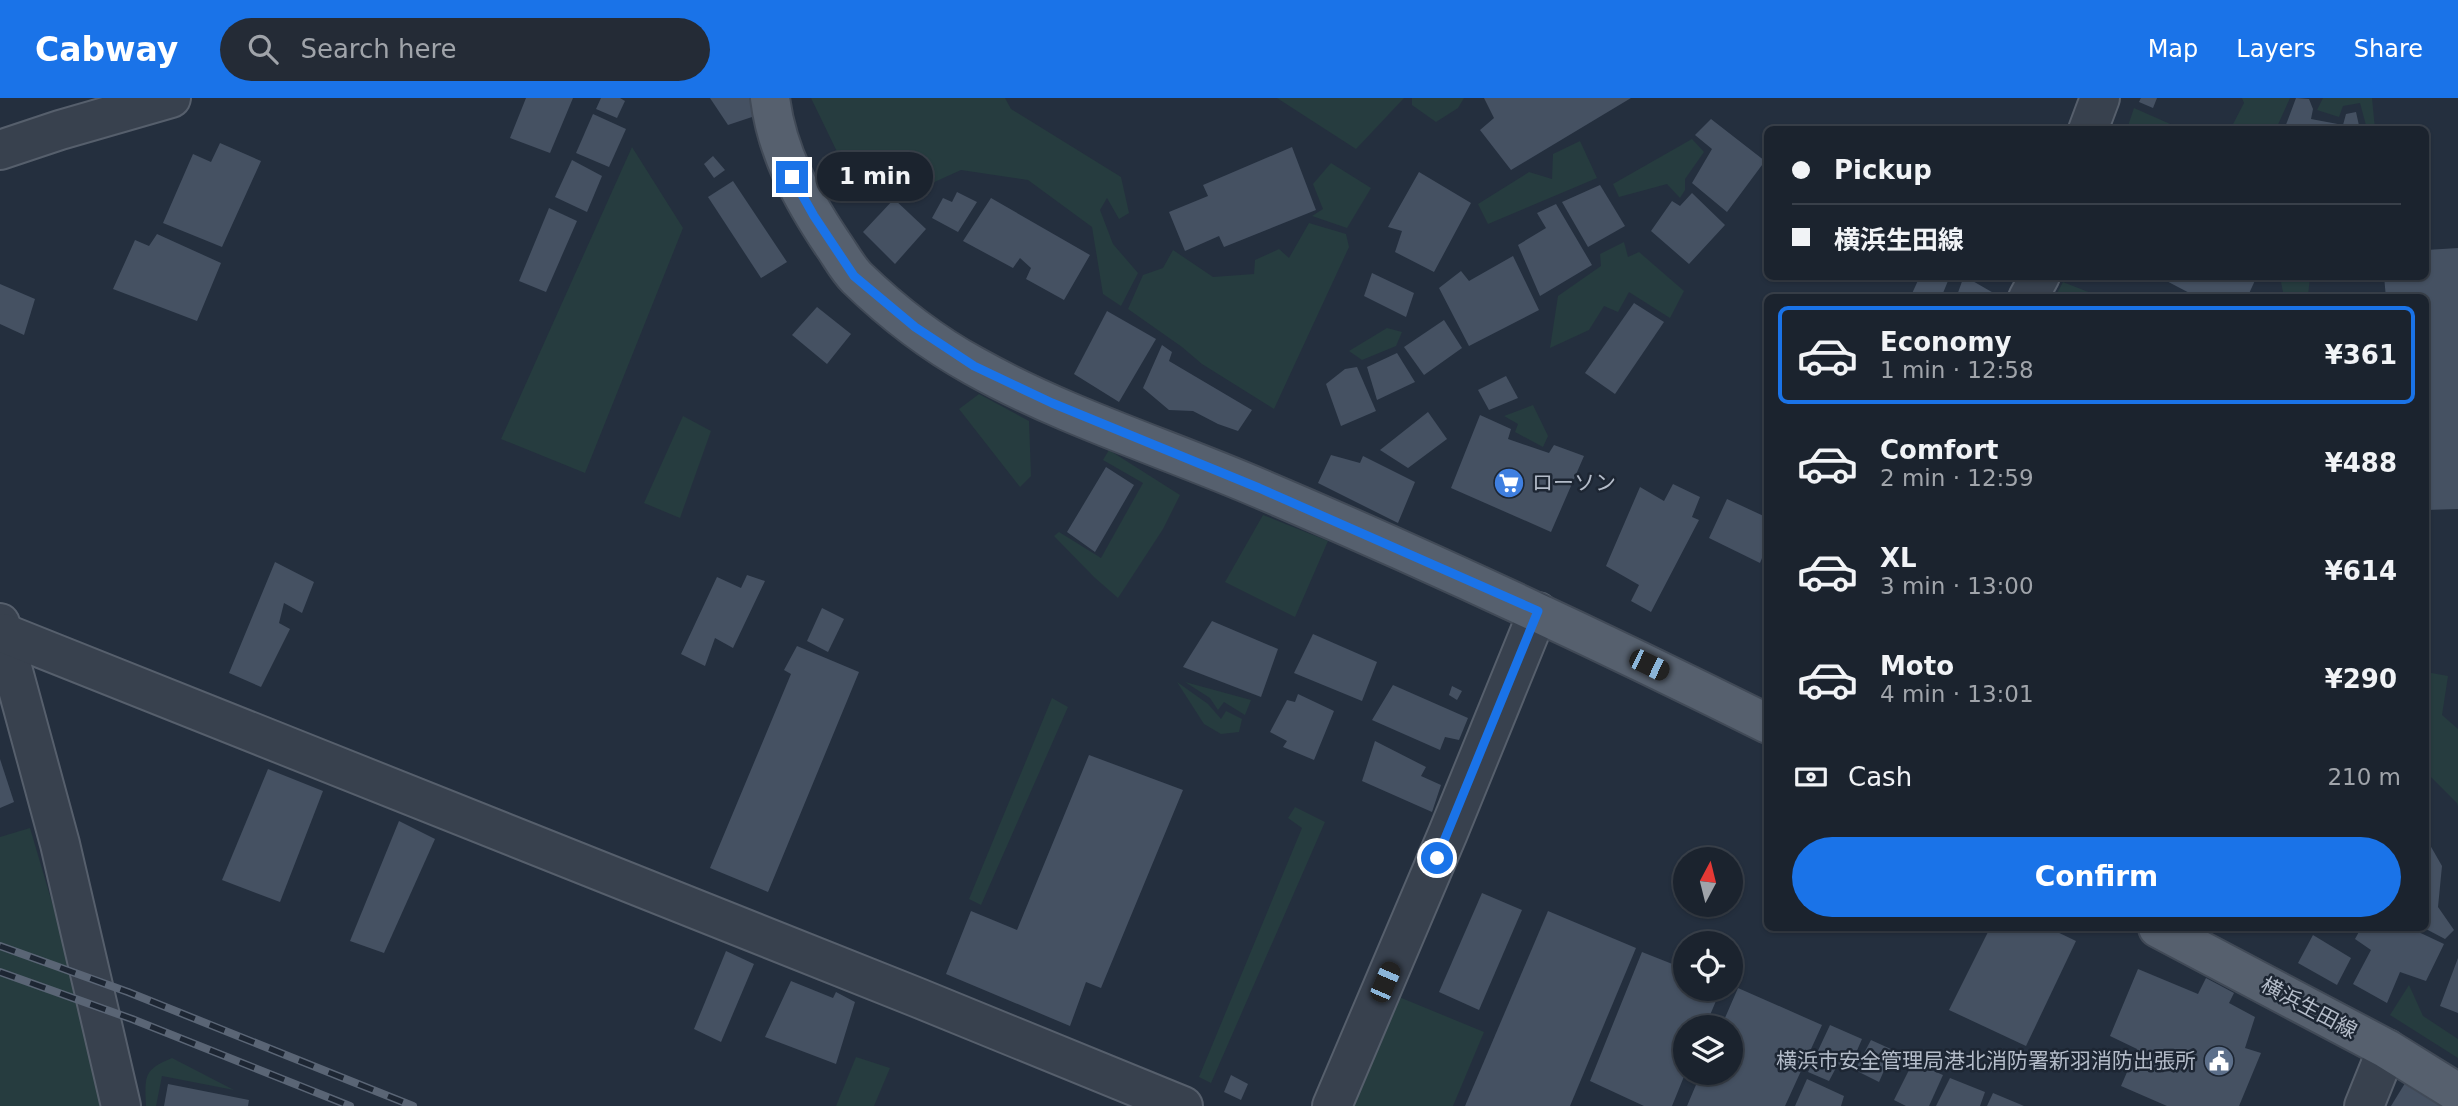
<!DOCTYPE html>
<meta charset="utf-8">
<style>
body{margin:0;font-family:"DejaVu Sans","Noto Sans JP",sans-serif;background:#242b36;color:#f1f3f6;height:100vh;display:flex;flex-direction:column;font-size:26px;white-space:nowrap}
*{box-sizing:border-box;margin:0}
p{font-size:23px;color:#a0a4aa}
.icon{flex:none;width:38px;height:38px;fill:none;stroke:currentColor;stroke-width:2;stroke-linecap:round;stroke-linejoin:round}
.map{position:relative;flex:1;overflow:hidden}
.details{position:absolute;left:1764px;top:196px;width:665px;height:637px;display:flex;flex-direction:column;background:#1b232e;border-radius:10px;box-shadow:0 2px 5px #0004,0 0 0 2px #39404a}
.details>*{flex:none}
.guide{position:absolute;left:1764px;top:28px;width:665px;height:154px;border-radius:10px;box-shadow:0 2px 5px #0004,0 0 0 2px #39404a;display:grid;align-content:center;height:154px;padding:0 28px;background:#1b232e}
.needle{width:46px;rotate:7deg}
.buttons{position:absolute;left:1673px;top:749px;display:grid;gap:14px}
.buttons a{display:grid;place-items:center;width:70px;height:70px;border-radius:50%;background:#1b232e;box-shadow:0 2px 5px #0004,0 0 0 2px #39404a;font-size:35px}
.end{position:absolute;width:32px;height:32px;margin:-16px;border:9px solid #1a73e8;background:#fff;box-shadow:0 0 0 4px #fff}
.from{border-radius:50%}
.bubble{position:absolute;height:49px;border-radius:24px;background:#1b232e;box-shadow:0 2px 5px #0004,0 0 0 2px #39404a;font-size:23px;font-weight:600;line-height:49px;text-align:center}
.car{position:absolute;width:21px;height:42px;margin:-21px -10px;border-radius:9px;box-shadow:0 0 5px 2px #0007;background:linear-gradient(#222 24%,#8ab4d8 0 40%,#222 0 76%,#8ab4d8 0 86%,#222 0)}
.guide b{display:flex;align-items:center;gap:24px;height:66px;font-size:26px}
.guide b+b{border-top:2px solid #39404a}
.guide i{width:18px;height:18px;background:#f1f3f6}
ul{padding:12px 0 0;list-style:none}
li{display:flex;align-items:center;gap:21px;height:98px;margin:0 14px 10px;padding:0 14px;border:4px solid transparent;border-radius:10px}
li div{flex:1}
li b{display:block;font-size:26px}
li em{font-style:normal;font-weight:600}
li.current{border-color:#1a73e8}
li>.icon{width:63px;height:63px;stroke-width:1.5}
.pay{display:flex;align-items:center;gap:18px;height:77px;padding:0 28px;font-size:26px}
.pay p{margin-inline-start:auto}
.primary-button{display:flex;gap:14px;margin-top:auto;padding:14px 28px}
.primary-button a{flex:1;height:80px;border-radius:42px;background:#1a73e8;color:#fff;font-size:28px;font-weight:600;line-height:80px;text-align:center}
header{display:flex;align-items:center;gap:42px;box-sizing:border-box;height:98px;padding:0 35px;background:#1a73e8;color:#fff}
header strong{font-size:33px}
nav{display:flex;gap:38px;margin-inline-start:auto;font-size:24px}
.search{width:490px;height:63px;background:#242b36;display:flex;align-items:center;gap:18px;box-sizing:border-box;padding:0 24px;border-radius:38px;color:#a0a4aa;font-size:26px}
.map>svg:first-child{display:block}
.green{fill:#263c3f}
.building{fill:#455162}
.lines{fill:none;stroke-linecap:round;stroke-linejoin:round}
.minor-casing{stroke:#565f6c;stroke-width:42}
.major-casing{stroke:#414a57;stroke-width:42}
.minor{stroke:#38414e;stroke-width:38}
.major{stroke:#56606e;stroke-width:38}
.rail-casing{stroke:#5a6575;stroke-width:8}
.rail{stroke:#1d2633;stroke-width:5;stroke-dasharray:16;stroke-linecap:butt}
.route{stroke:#1a73e8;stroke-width:9}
.labels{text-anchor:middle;stroke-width:5;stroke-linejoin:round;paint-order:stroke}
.poi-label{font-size:21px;fill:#b4bcc9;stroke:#1d2633;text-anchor:start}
.street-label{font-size:21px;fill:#b4bcc9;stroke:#1d2633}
</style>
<header>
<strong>Cabway</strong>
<div class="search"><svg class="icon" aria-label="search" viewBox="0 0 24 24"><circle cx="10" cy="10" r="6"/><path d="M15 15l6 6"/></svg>Search here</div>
<nav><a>Map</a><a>Layers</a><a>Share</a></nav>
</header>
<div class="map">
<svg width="2458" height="1008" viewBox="0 0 2458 1008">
<rect width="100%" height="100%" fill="#242f3e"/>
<g class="green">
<path d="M811 0H1005L1011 11 1121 79 1129 115 1119 121 1107 100 1100 112 1113 146 1138 175 1121 208 1103 196 1092 129 1028 82 961 72 919 91 843 66Z"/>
<path d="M1277 0H1404L1356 51Z"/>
<path d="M1412 0H1464L1458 10 1436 24 1412 7Z"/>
<path d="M2242 0H2290L2276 31H2127L2134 10 2177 29 2231 30 2244 5Z"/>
<path d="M2323 0H2372L2375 31H2367L2360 5 2343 8 2339 19 2317 12Z"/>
<path d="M1692 41 1704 54 1685 81V92L1680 100 1667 86 1619 99 1613 86Z"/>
<path d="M1580 43 1597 80 1488 126 1478 106 1529 74 1552 81 1553 56Z"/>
<path d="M632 49 683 130 585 375 501 341Z"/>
<path d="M1331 65 1371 90 1347 130 1312 118 1323 111 1313 86Z"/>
<path d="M1309 125 1346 136 1349 149 1274 311 1202 266 1182 249 1128 211 1143 177 1163 170 1173 152 1213 179 1254 176 1255 162 1279 151 1289 160Z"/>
<path d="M1624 144 1628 159 1639 154 1684 193 1670 220 1629 194 1618 214 1604 208 1589 232 1550 250 1558 198 1601 168 1600 156Z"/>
<path d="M2280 179H2310L2308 198 2284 199Z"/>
<path d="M2063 184 2101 199H2055Z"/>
<path d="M1387 230 1402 234 1396 248 1362 262 1349 253Z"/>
<path d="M979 296 1029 323 1031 378 1020 389 959 311Z"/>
<path d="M1533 307 1548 338 1543 349 1515 334 1518 326 1504 318Z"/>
<path d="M683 318 711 333 680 420 644 405Z"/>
<path d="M1109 352 1180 397 1163 431 1118 500 1094 479 1054 438 1059 434 1101 460 1143 385 1103 362Z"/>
<path d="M1263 417 1328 443 1295 519 1225 484Z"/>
<path d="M2426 574 2448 578 2442 617 2458 631V709L2457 705 2426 674Z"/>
<path d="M1177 584 1208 606 1221 621 1226 613 1242 621 1239 634 1221 636 1204 626Z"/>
<path d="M1185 584 1251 602 1245 617 1224 604 1218 612 1210 600Z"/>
<path d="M1052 600 1068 609 981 807 969 801Z"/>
<path d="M1295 709 1325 724 1211 985 1199 979 1302 730 1288 720Z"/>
<path d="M30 730 86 920 103 1008H0V739Z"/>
<path d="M2409 887 2423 918 2458 941V960L2390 917Z"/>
<path d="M1399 899 1484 934 1453 1008H1352Z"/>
<path d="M856 959 890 970 874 1008H836Z"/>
<path d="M172 960 234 992 162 978 156 1008H146C145 978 143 972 172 960Z"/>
</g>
<g class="building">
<path d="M526 0H573L550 55 510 40Z"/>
<path d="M601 0H620L625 3 617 20 596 11Z"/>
<path d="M710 0H752L755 18 728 27Z"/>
<path d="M1484 0H1631L1511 72 1480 32 1494 20Z"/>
<path d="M2141 0H2157L2153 10 2139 4Z"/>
<path d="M2296 0 2309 1 2313 11 2311 21 2343 27 2346 16 2356 14 2360 32H2284Z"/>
<path d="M593 16 626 31 609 69 576 55Z"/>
<path d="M1711 21 1765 63 1727 114 1692 85 1712 51 1695 37Z"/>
<path d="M220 45 261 63 222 149 163 125 193 56 211 64Z"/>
<path d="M1292 49 1316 112 1224 149 1219 138 1185 153 1169 114 1208 98 1203 87Z"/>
<path d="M713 58 725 72 714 80 704 66Z"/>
<path d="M572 62 602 78 587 114 555 99Z"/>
<path d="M1419 74 1471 105 1434 174 1395 154 1402 133 1388 129Z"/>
<path d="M733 83 787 164 761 180 708 99Z"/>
<path d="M1600 87 1625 128 1588 149 1562 104Z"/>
<path d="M957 94 977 104 958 134 932 120 943 100 952 104Z"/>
<path d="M1692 95 1725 127 1689 166 1651 133 1672 103 1680 108Z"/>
<path d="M991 100 1090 157 1064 202 1026 181 1031 170 1020 160 1013 170 963 143Z"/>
<path d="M894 101 926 131 895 166 863 134Z"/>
<path d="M1556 106 1592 167 1540 198 1518 147 1546 130 1537 115Z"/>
<path d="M549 110 577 123 546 194 519 183Z"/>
<path d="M157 136 221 165 197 223 113 191 135 142 149 148Z"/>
<path d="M2458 150V411L2426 412V200H2386L2384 178H2426V152Z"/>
<path d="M1513 158 1539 212 1469 248 1439 190 1461 173 1469 183Z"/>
<path d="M1372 175 1414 195 1406 219 1364 198Z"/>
<path d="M1920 178H1950L1941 200H1910Z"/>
<path d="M1964 178 1997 197 1996 200H1956Z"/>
<path d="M2157 178H2257L2247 200H2199Z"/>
<path d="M0 186 35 201 24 237 0 226Z"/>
<path d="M1634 205 1664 224 1615 296 1585 275Z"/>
<path d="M817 209 851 236 827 266 792 237Z"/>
<path d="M1107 213 1156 241 1119 304 1074 276Z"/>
<path d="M1444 222 1462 250 1424 277 1404 249Z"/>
<path d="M1162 247 1172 254 1169 263 1252 312 1238 333 1218 326 1193 313 1169 312 1143 290Z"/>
<path d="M1397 255 1415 284 1377 302 1367 269Z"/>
<path d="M1357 269 1376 313 1341 328 1326 286 1345 271Z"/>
<path d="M1506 278 1518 300 1489 312 1478 292Z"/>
<path d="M1428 314 1447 341 1408 370 1380 352Z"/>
<path d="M1480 317 1511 331 1508 341 1549 355 1554 347 1584 358 1551 434 1451 390Z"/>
<path d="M1331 357 1360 365 1363 358 1415 384 1398 425 1318 385Z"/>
<path d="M1106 369 1134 387 1095 454 1067 434Z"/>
<path d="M1673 386 1700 399 1692 419 1699 422 1651 514 1631 503 1639 487 1606 468 1640 389 1664 403Z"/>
<path d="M1727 401 1768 420V445L1760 465 1709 440Z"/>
<path d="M275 464 314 484 302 515 284 505 279 525 290 531 261 589 229 575Z"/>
<path d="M747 477 765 483 733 550 715 540 705 568 681 556 717 479 741 490Z"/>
<path d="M822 510 844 521 828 554 807 543Z"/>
<path d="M1212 523 1278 551 1261 599 1183 569Z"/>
<path d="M1313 536 1377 564 1362 603 1294 575Z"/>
<path d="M797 548 859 574 768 794 710 770 791 576 784 572Z"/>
<path d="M1393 587 1468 620 1459 642 1445 639 1440 652 1372 622Z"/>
<path d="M1452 588 1462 593 1457 602 1449 597Z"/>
<path d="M1298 596 1334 613 1314 662 1283 649 1287 643 1270 634 1287 602 1295 604Z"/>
<path d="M1375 643 1426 669 1421 678 1441 687 1432 714 1362 683Z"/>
<path d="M1089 657 1183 692 1101 890 1086 884 1070 928 946 876 971 813 1017 832Z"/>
<path d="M0 661 14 704 0 710Z"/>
<path d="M268 671 323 693 280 804 222 782Z"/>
<path d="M399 723 435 741 384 855 350 843Z"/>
<path d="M2426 740 2442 768 2438 809 2454 832 2445 841 2426 831Z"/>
<path d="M1482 795 1522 812 1479 912 1439 894Z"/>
<path d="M1548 813 1636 850 1570 1008H1465Z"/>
<path d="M1990 830H2049L2076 843 2026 948 1949 912Z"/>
<path d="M2361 830H2410L2444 846 2426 883 2400 874 2387 905 2353 886 2371 852 2355 841Z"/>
<path d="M2313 837 2351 860 2337 887 2298 865Z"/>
<path d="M726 853 754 866 721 944 694 931Z"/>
<path d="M1642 854 1685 871V891H1721L1705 929H1685V976L1672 1008H1644L1590 983Z"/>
<path d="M2458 860V915L2440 908Z"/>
<path d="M2138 871 2198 896 2206 880 2234 895 2229 905 2255 919 2245 950 2261 955 2239 1008H2167L2121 988 2137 951 2110 938Z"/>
<path d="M791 883 833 900 836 894 855 904 836 966 765 939Z"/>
<path d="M1738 890 1822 927 1785 1008H1687L1701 975H1731V929H1721Z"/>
<path d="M1830 927 1862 941 1849 971 1838 966 1829 983 1808 974Z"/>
<path d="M1871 942 1893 952 1879 984 1855 972Z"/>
<path d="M1913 964 1943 977 1929 1008H1906L1894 1002Z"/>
<path d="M1231 977 1248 986 1241 1002 1224 994Z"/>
<path d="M1950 980 1985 994 1980 1008H1936Z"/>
<path d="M1807 981 1844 998 1841 1008H1795Z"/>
<path d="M2407 982 2442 1008H2391Z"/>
<path d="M168 986 249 1002 248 1008H164Z"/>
<path d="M1993 995 2024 1008H1987Z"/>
</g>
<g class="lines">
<g class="minor-casing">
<g id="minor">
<path d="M2088 32 2100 0"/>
<path d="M0 52 60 32 171 0"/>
<path d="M2028 200 2040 178"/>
<path d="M0 525 60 746 121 1008"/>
<path d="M3 535 916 899 1183 1008"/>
<path d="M1332 1008 1448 735 1538 514"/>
<path d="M2364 1008 2387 951"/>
</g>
</g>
<g class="major-casing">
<g id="major">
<path d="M770 0C777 55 802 100 832 145 840 156 847 170 857 180 891 213 932 245 974 268 1065 319 1166 350 1261 391 1433 464 1601 543 1768 626"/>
<path d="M2158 830 2387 951 2458 995"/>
</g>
</g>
<use href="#minor" class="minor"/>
<use href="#major" class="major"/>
<g class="rail-casing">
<g id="rail">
<path d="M0 848 128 894 413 1008"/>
<path d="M0 874 132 921 350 1008"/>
</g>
</g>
<use href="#rail" class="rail"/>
</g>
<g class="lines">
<path class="route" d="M792 79 814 118 854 178 915 229 974 268 1052 305 1259 390 1538 513 1437 760"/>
</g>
<defs>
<g id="supermarket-disc" transform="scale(1.575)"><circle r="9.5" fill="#3f7fe0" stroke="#1d2633"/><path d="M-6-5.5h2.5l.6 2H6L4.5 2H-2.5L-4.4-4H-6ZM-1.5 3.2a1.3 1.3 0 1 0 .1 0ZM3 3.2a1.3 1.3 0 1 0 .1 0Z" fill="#fff"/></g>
<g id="civic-disc" transform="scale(1.575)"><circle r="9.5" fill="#5c6f8a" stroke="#1d2633"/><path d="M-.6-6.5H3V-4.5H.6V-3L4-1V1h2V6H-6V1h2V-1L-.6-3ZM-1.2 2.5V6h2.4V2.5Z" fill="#fff"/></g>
</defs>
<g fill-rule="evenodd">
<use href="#supermarket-disc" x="1509" y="385"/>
<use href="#civic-disc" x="2219" y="963"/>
</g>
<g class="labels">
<g class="poi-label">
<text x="1532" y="392">ローソン</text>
<text x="2196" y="970" text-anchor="end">横浜市安全管理局港北消防署新羽消防出張所</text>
</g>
<g class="street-label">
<text transform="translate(2309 910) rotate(28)" y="7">横浜生田線</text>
</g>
</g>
</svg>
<div class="buttons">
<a><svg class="needle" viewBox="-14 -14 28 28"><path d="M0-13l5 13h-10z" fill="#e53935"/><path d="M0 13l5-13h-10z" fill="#a0a4aa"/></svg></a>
<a><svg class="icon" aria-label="locate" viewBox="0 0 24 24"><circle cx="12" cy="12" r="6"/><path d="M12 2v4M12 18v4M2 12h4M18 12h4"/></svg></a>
<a><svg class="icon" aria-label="layers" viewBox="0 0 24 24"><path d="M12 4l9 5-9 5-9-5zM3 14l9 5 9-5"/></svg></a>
</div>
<i class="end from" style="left:1437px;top:760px"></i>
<i class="end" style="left:792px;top:79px"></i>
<div class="bubble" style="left:817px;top:54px;width:116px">1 min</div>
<i class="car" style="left:1649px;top:567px;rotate:116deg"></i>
<i class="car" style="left:1385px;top:884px;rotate:23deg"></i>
<div class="guide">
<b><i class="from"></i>Pickup</b>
<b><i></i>横浜生田線</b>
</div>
<section class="details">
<ul>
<li class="current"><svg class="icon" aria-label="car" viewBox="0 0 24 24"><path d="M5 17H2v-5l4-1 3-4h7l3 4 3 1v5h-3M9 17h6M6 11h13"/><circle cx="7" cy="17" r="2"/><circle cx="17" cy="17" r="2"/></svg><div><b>Economy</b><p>1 min · 12:58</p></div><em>¥361</em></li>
<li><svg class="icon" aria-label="car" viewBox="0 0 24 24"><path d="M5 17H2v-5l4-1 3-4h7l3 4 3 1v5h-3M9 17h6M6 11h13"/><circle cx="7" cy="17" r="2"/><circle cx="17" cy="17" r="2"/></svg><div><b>Comfort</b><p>2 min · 12:59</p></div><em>¥488</em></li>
<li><svg class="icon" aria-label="car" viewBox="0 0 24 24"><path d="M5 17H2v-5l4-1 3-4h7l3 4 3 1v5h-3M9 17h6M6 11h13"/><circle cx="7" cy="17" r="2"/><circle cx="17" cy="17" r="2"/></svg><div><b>XL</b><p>3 min · 13:00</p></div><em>¥614</em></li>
<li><svg class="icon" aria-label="car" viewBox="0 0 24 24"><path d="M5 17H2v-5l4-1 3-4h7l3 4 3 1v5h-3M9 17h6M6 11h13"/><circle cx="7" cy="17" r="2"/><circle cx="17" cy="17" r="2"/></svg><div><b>Moto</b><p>4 min · 13:01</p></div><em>¥290</em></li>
</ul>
<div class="pay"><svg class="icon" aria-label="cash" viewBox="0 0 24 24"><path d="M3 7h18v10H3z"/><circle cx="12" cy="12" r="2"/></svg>Cash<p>210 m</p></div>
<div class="primary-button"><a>Confirm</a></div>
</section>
</div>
